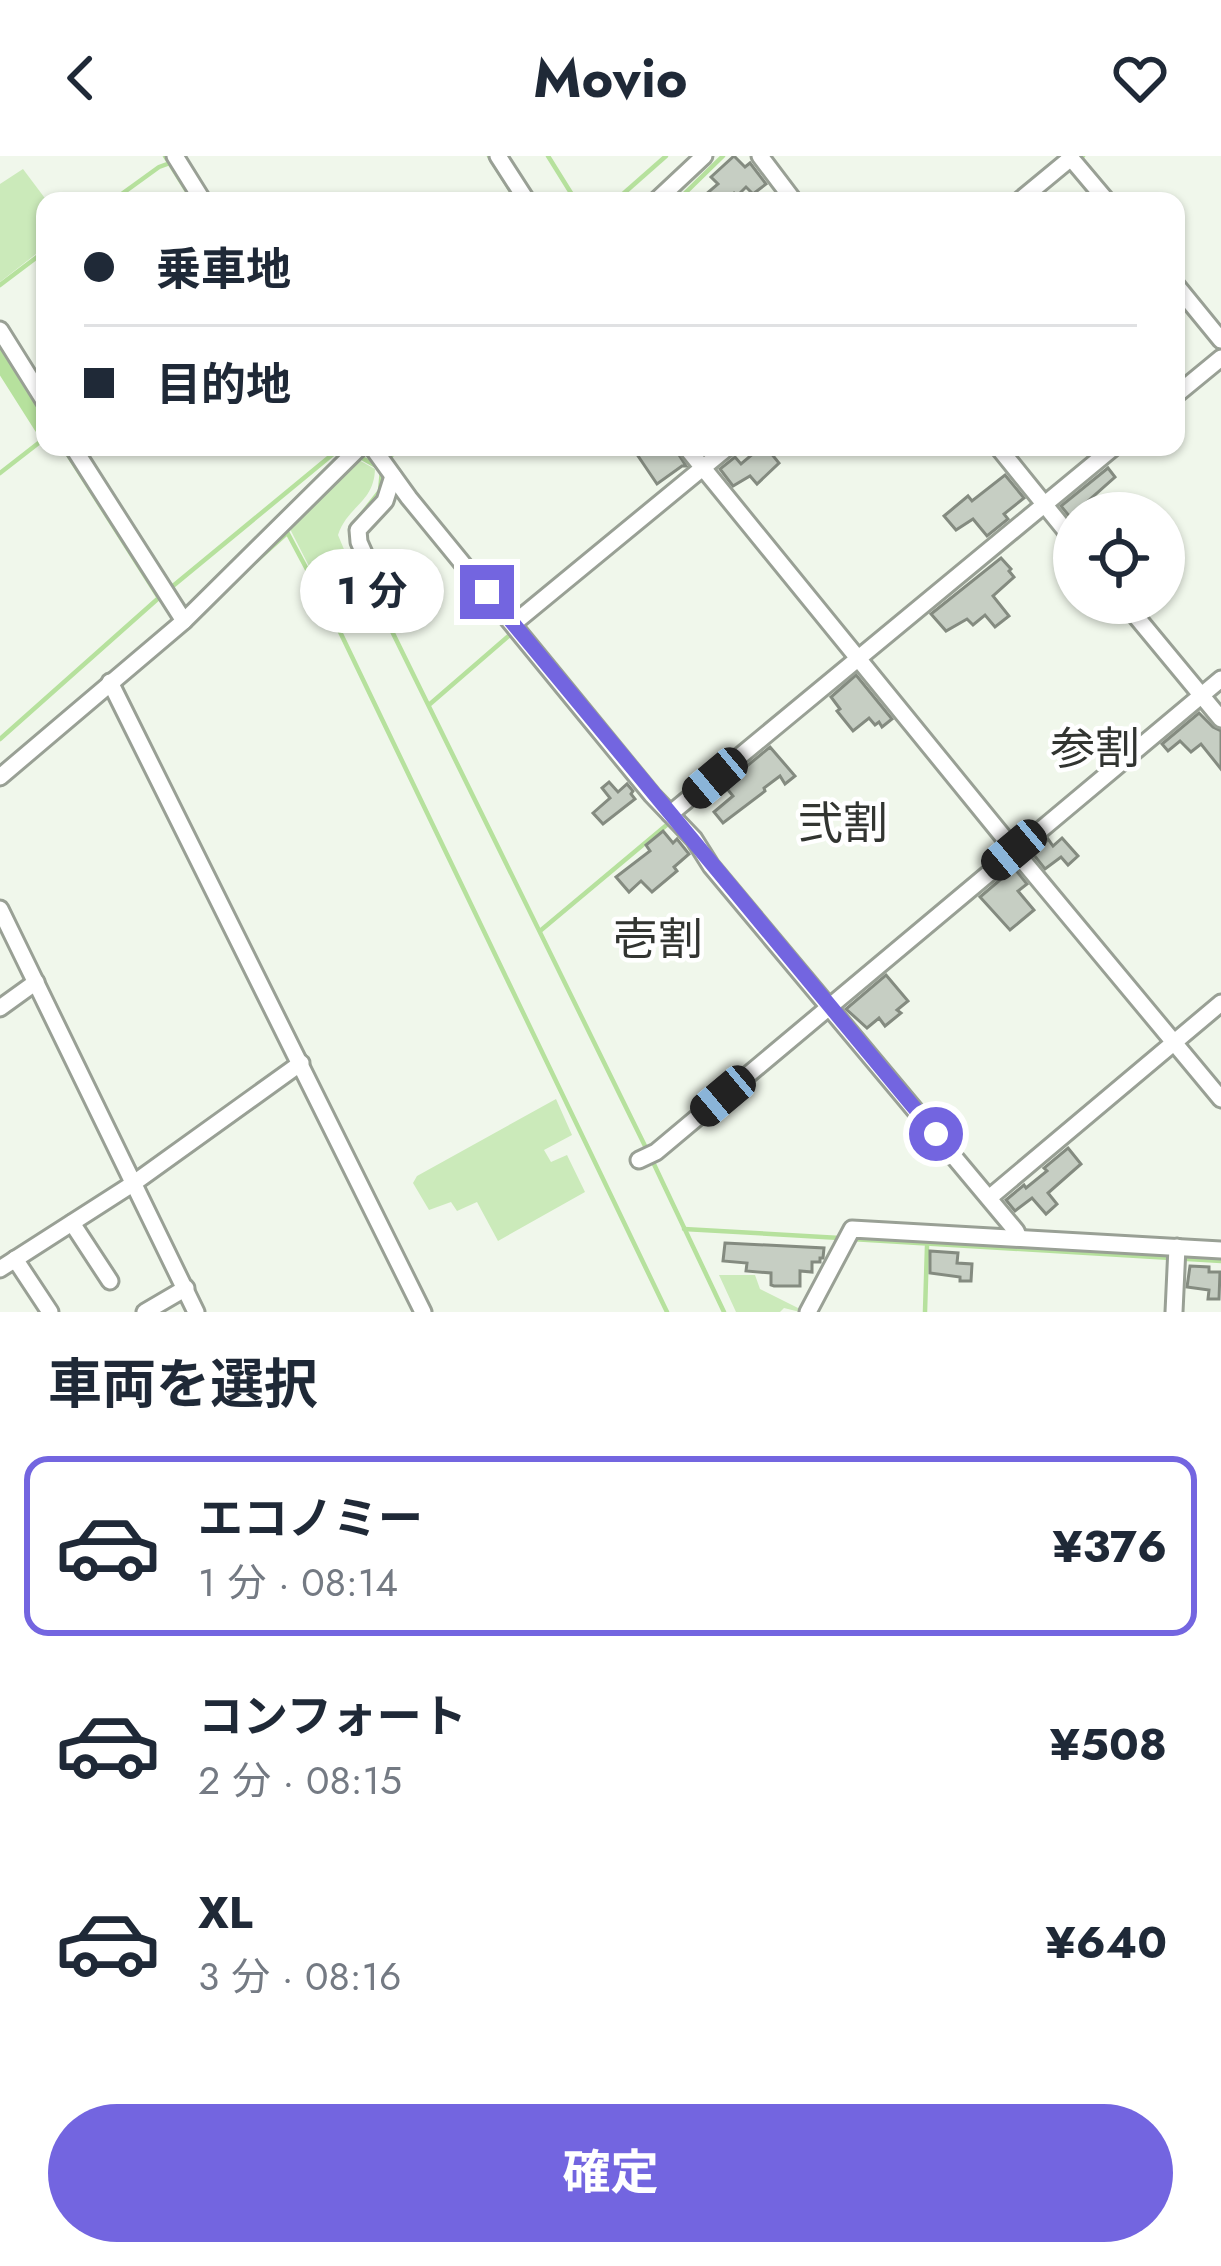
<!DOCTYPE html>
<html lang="ja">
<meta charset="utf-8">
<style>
body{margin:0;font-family:Jost,"Noto Sans JP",sans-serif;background:#f2f2f3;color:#1f2937;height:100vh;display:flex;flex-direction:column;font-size:45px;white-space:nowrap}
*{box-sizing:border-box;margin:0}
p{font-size:39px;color:#747a83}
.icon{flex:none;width:66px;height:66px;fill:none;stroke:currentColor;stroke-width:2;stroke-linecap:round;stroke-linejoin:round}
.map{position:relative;height:1156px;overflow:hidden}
.panel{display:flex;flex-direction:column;background:#fff;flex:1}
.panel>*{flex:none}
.guide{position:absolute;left:36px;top:36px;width:1149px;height:264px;border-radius:24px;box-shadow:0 3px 9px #0004;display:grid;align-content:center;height:264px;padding:0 48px;background:#fff}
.controls{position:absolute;left:1053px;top:336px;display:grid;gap:24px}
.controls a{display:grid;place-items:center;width:132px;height:132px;border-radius:50%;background:#fff;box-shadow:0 3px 9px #0004;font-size:60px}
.end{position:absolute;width:54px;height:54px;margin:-27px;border:15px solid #7365e0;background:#fff;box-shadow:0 0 0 6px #fff}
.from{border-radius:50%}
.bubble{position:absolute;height:84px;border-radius:42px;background:#fff;box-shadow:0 3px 9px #0004;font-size:39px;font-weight:700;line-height:84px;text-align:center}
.car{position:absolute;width:36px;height:72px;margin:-36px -18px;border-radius:15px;box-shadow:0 0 9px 3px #0007;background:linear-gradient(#222 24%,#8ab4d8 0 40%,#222 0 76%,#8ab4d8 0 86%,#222 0)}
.guide b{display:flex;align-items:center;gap:42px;height:114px;font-size:45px}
.guide b+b{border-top:3px solid #e0e1e3}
.guide i{width:30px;height:30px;background:#1f2937}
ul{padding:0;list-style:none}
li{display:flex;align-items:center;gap:36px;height:180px;margin:0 24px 18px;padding:0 24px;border:6px solid transparent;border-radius:24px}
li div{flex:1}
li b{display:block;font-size:45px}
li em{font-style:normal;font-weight:700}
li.active{border-color:#7365e0}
li>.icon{width:108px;height:108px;stroke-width:1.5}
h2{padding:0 48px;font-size:54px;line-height:144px}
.primary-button{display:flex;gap:24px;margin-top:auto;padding:24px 48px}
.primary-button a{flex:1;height:138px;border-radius:72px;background:#7365e0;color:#fff;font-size:48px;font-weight:700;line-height:138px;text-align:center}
header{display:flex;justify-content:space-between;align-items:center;height:156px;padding:0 48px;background:#fff;font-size:54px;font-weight:700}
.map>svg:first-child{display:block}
.green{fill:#cbeaba}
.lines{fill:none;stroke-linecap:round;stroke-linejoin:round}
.stream{stroke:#b6e19d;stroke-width:4.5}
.river{stroke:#b6e19d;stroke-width:24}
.building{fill:#c6cec3;stroke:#848b80;stroke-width:3}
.minor-casing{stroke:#99a095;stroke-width:21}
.minor{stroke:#fff;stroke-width:15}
.route{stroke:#7365e0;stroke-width:15}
.labels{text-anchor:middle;stroke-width:9;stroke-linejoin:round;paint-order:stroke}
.neighbourhood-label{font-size:45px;fill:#323531;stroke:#fff}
</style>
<header><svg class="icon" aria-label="back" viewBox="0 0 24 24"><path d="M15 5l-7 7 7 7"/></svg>Movio<svg class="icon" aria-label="heart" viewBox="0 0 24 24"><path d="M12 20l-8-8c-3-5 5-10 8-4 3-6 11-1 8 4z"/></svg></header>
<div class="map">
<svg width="1221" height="1156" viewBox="0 0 1221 1156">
<rect width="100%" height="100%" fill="#f0f7eb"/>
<g class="green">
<path d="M23 13 47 45 45 91 0 126V28Z"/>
<path d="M357 303 375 313C374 347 348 349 338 379L348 403 314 420 289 371Z"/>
<path d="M556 943 572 979 544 994 551 1006 567 999 585 1036 498 1085 477 1046 457 1055 451 1046 429 1054 413 1027 417 1020Z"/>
<path d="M719 1119H755L760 1133 800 1153V1156L784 1152 780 1156H736Z"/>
</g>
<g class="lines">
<g class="stream">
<path d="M165 0 193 45"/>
<path d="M489 0 517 45"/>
<path d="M548 0 576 45"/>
<path d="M1081 2 1083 0"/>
<path d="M112 45 159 11 170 7"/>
<path d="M615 45 666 0"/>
<path d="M677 45 723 0"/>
<path d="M0 129 45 95"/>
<path d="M63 291 159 442"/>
<path d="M397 291 382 314 380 335 350 373 354 398 647 994"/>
<path d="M362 302 378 311"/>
<path d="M0 317 45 282"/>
<path d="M286 374 311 421 317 428 667 1156"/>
<path d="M256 405 287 377"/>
<path d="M430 548 512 477"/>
<path d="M0 583 162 439 333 298 341 293 344 295"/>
<path d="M540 775 669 667"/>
<path d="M279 932 299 918"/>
<path d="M652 1004 724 1156"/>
<path d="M684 1073 840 1082"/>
<path d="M851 1083 1221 1105"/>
<path d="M925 1156 927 1090"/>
</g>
<path class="river" d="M0 197 45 268"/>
</g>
<g class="building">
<path d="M734 0 745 11 750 7 766 28 753 38 746 31 737 40 734 37 724 45H698L718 28 711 21Z"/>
<path d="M632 291H674L686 310H682L657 328Z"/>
<path d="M761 291H766L779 307 757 328 750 320 733 330 720 313 735 301 741 308Z"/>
<path d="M1108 312 1115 321 1070 361 1061 350Z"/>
<path d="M1005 319 1024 342 1004 358 1008 363 987 380 973 363 956 374 944 360 968 340 972 345Z"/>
<path d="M1001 402 1011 413 1009 415 1014 421 993 440 1009 460 995 471 985 459 973 469 967 463 946 475 931 458Z"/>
<path d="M856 519 892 563 882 571 879 566 875 569 869 562 853 575 837 555 840 553 831 541Z"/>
<path d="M1199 557 1213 571 1221 575V613L1201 588 1191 596 1180 585 1168 595 1162 588Z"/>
<path d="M770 591 795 620 785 628 780 620 764 632 765 635 723 667 714 656 733 640 724 629Z"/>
<path d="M609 626 618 636 627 628 633 635 631 638 635 643 603 668 593 657 610 642 602 632Z"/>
<path d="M663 675 673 687 677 683 689 698 674 711 677 715 652 736 641 725 629 736 616 721 650 695 646 689Z"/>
<path d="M1062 682 1078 700 1068 709 1061 701 1045 713 1034 699 1048 683 1053 690Z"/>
<path d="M1014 712 1027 728 1018 735 1034 754 1010 774 980 741Z"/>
<path d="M886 819 908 845 897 854 901 857 885 870 879 862 867 872 846 853Z"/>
<path d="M1068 992 1081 1008 1048 1037 1057 1048 1046 1058 1032 1042 1015 1055 1006 1044 1024 1029 1026 1032 1047 1015 1044 1012Z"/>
<path d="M725 1087 824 1092 823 1102H820V1106H812V1116L800 1115V1130H774L771 1129V1117L746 1115 747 1107 723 1105Z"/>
<path d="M930 1095 958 1097 957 1107 972 1108 971 1125H960V1121L930 1117Z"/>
<path d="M1190 1110 1209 1111V1116H1220L1219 1143H1208L1209 1134 1187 1131Z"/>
</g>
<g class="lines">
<g class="minor-casing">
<g id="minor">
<path d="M175 0 203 45"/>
<path d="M498 0 527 45"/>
<path d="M760 0 794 45"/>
<path d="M1069 0 1107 45"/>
<path d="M656 45 704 0"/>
<path d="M1019 45 1071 2"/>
<path d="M1176 129 1221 184"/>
<path d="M0 174 45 246"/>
<path d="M1176 239 1221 202"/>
<path d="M73 291 184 465"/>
<path d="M686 291 1014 694 1221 943"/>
<path d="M998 291 1074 385"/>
<path d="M373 292 409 342 584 556 652 639 694 683 711 710 1016 1075 1019 1082"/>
<path d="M371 413 359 386 358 374 385 345 393 320"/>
<path d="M1125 447 1221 563"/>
<path d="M513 468 728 291"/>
<path d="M110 526 423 1156"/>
<path d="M0 621 184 465 360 291"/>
<path d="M670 658 1114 291"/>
<path d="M0 753 196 1156"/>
<path d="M0 852 36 826"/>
<path d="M639 1004 656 996 1221 523"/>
<path d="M989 1042 1221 847"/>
<path d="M72 1067 110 1125"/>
<path d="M15 1103 50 1156"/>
<path d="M0 1113 134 1027 301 907"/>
<path d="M145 1156 186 1132"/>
<path d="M808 1156 852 1073 1221 1094"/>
<path d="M1174 1156 1177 1091"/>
</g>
</g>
<use href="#minor" class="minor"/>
</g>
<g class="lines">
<path class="route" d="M487 436 936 978"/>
</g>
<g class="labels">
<g class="neighbourhood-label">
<text x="1095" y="608">参割</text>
<text x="843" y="683">弐割</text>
<text x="658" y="799">壱割</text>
</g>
</g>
</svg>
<div class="controls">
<a><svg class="icon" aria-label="locate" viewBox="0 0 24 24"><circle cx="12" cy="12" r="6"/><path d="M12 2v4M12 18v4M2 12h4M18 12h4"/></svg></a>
</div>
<i class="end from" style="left:936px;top:978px"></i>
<i class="end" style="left:487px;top:436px"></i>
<div class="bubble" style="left:300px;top:393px;width:144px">1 分</div>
<i class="car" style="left:715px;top:622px;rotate:230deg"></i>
<i class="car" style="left:1014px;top:694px;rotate:230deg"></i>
<i class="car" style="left:723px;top:940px;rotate:230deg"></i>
<div class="guide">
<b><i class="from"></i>乗車地</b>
<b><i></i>目的地</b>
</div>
</div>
<section class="panel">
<h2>車両を選択</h2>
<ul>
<li class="active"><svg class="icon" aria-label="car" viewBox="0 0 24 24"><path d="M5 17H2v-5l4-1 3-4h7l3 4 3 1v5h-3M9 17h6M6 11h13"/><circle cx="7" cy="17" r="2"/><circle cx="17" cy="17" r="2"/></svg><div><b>エコノミー</b><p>1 分 · 08:14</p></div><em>¥376</em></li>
<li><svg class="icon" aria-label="car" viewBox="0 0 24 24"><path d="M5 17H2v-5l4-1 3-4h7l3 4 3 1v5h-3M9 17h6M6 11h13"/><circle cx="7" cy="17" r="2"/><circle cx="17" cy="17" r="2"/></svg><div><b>コンフォート</b><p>2 分 · 08:15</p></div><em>¥508</em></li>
<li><svg class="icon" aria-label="car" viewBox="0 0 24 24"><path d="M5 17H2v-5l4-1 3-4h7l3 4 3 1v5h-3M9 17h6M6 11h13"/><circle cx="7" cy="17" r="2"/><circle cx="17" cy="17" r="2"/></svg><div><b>XL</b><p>3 分 · 08:16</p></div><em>¥640</em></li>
</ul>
<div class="primary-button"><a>確定</a></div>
</section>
